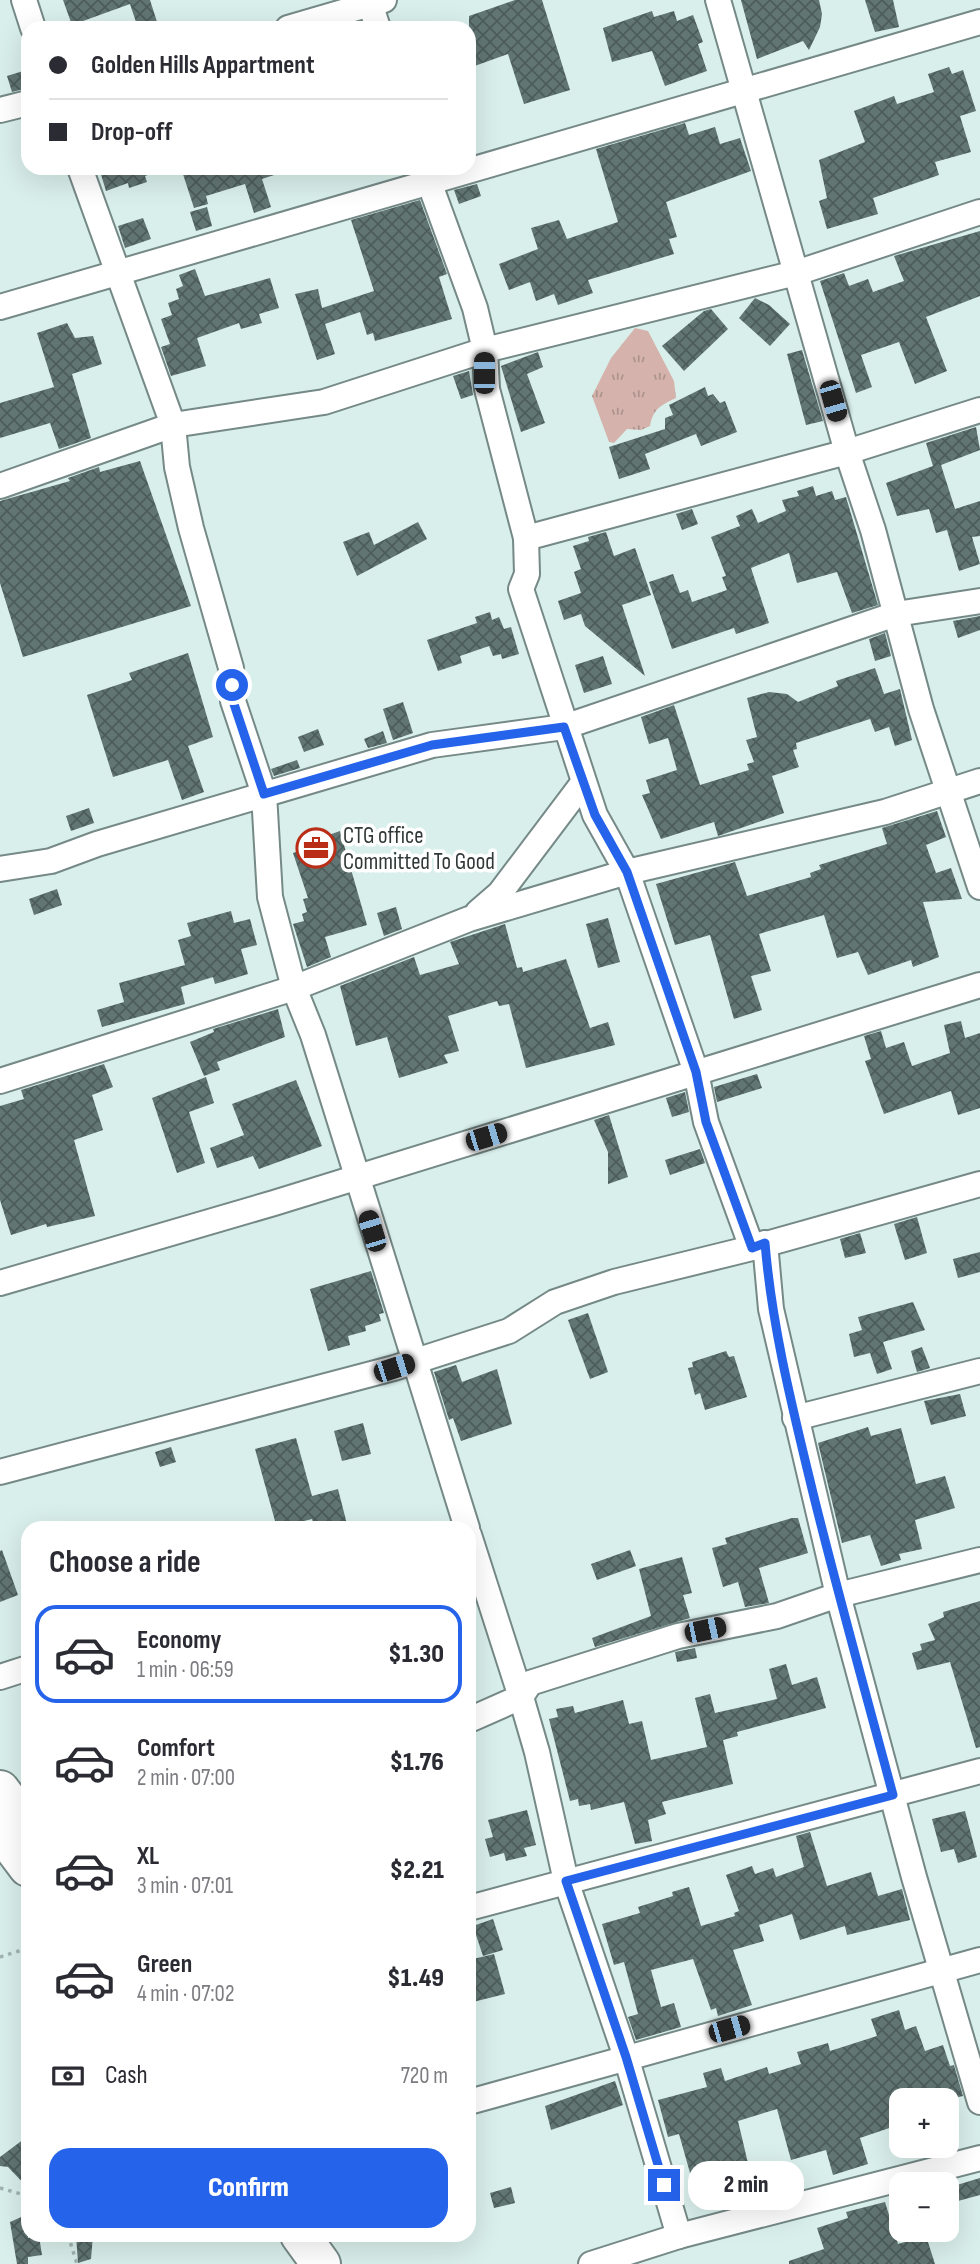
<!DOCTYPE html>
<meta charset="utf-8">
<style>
body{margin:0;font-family:"Sofia Sans Condensed",sans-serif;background:#f2f2f3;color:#2b2b33;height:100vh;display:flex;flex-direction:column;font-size:26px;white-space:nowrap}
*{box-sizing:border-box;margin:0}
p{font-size:23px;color:#7c7c81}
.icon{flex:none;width:38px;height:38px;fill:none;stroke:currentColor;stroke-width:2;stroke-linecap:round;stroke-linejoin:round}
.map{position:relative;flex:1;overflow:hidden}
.drawer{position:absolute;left:21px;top:1521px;width:455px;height:721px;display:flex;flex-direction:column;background:#fff;border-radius:21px;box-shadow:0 7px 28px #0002}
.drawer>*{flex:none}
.banner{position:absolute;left:21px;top:21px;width:455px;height:154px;border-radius:21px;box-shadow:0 7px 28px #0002;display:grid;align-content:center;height:154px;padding:0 28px;background:#fff}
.buttons{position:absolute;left:889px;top:2088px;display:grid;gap:14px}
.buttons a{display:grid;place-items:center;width:70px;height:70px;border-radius:14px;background:#fff;box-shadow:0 7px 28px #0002;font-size:35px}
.end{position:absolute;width:32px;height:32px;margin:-16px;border:9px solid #2563eb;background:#fff;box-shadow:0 0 0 4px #fff}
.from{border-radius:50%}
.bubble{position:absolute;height:49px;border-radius:21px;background:#fff;box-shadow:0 7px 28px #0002;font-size:23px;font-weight:800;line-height:49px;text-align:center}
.car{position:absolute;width:21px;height:42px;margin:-21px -10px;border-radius:9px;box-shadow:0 0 5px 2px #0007;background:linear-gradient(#222 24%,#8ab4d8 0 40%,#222 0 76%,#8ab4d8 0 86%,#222 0)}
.banner b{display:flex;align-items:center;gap:24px;height:66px;font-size:26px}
.banner b+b{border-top:2px solid #e1e1e2}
.banner i{width:18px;height:18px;background:#2b2b33}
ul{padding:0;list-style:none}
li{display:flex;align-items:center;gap:21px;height:98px;margin:0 14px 10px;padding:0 14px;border:4px solid transparent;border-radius:21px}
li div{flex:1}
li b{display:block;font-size:26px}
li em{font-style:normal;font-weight:800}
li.active{border-color:#2563eb}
li>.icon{width:63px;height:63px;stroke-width:1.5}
h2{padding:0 28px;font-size:32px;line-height:84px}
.pay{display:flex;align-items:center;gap:18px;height:77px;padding:0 28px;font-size:26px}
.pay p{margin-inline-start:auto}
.button{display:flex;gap:14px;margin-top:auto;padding:14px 28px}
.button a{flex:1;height:80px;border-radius:21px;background:#2563eb;color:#fff;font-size:28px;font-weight:800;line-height:80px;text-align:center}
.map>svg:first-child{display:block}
.grass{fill:url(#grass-tufts)}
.building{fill:url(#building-cross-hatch)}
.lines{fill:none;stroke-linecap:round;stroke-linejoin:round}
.minor-casing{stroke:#758986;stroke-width:28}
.primary-casing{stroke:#758986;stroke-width:42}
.path{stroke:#a1b3b0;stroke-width:3.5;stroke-dasharray:3.5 5;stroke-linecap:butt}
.minor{stroke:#fff;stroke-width:24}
.primary{stroke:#fff;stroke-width:38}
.route{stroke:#2563eb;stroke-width:9}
.labels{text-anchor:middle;stroke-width:7;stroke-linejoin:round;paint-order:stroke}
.poi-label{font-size:23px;fill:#313938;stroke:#fff;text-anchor:start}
</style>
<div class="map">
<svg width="980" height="2264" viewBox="0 0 980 2264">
<defs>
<pattern id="grass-tufts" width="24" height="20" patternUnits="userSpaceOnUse" patternTransform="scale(1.75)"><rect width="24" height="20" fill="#d5b3ac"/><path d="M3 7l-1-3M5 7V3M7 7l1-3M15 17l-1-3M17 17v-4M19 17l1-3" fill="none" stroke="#ad938d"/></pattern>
<pattern id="building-cross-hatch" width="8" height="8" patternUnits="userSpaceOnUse" patternTransform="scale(1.75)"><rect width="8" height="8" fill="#617572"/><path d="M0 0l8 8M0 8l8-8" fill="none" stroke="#4c5c5a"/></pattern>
</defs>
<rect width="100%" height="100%" fill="#d9efeb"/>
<path class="grass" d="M635 328 648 331 674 381 676 398C661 405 653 409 650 426L641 430 627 429 614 443 609 442 592 396 611 358Z"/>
<g class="building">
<path d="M63 0H150L159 28H138L130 4 72 25Z"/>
<path d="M515 0H542L570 90 524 104 508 54 469 68V16Z"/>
<path d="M741 0H819L822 14 820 27 809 50 803 41 757 59Z"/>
<path d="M865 0H893L899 27 875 32Z"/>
<path d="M652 11 654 17 674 11 677 21 693 15 703 42 698 44 707 71 665 86 652 51 612 62 603 28Z"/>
<path d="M949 67 952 74 963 70 976 111 960 116 971 152 935 162 939 175 873 198 878 214 827 229 819 201 827 198 819 160 865 142 854 111 894 96 897 104 934 92 928 74Z"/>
<path d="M23 71 28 88 12 92 7 76Z"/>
<path d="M685 123 689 135 715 127 720 144 740 138 751 171 666 202 677 237 669 239 674 254 588 280 593 293 558 305 554 294 536 301 530 282 509 290 499 264 538 249 531 228 559 220 567 239 618 222 596 149Z"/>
<path d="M99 168H162L163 169 145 176 147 182 129 188 128 183 106 191Z"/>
<path d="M181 168H283V172L262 179 271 207 254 213 245 184 206 196 208 204 194 208Z"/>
<path d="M477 184 481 196 459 204 454 190Z"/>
<path d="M420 200 447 274 439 277 452 319 375 341 373 333 367 335 360 312 325 324 335 354 317 360 295 294 318 289 322 308 374 291 351 220Z"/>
<path d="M207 207 212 226 196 231 190 212Z"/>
<path d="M143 218 151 239 125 248 118 226Z"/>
<path d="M980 231V296L926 317 947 371 915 384 899 342 861 355 872 387 856 393 820 281 844 273 849 286 868 279 873 292 904 281 894 256Z"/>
<path d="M195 269 205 296 270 278 279 308 259 314 262 323 241 329 239 323 197 338 206 366 171 376 161 347 170 344 161 319 172 315 168 303 179 299 176 289 183 286 179 275Z"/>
<path d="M755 298 769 305 790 324 770 346 739 318Z"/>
<path d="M711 309 728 329 684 371 662 346 704 311Z"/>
<path d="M67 323 75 338 93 336 102 364 72 374 91 438 59 449 50 423 0 438V403L54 387 37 333Z"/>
<path d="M802 350 823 421 806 425 787 354Z"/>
<path d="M538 352 543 367 527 374 545 423 521 432 501 366Z"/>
<path d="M469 371 473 395 461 399 453 376Z"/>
<path d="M705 387 708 396 713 394 720 403 725 401 737 432 701 446 696 434 645 454 650 469 619 479 609 447 665 429V418L673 415 669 405Z"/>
<path d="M976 427 980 450 941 465 955 509 980 501V536L972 537 980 564 959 571 947 530 936 533 929 509 897 516 886 483 933 466 926 443Z"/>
<path d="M140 461 191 606 23 657 0 583V501L70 481 68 478 99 467 100 472Z"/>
<path d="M813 486 816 496 832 491 835 500 846 497 878 605 852 613 837 572 797 583 789 553 751 568 769 623 736 634 734 628 672 649 649 582 673 574 680 593 688 590 692 602 727 590 722 577 726 576 711 537 740 526 736 516 752 509 758 523 786 511 782 500 799 496 797 491Z"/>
<path d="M692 509 698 524 682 530 676 514Z"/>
<path d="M418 522 427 539 357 576 343 542 369 532 374 545Z"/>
<path d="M606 532 614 556 635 548 651 595 622 605 645 676 585 626 581 614 564 620 558 601 581 593 574 572 581 569 573 546 589 541 588 537Z"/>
<path d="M490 612 492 620 499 617 504 629 511 627 519 654 502 659 501 654 493 656 489 646 460 656 462 663 438 671 427 640 477 623 475 617Z"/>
<path d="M980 616V630L958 638 953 621Z"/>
<path d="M885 633 891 656 875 661 869 639Z"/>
<path d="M188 653 213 737 188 746 204 792 182 800 168 760 113 777 87 695 132 680 129 673Z"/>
<path d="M603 656 612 684 584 693 575 665Z"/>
<path d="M875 668 884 694 900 689 912 740 895 746 889 727 875 732 870 719 796 743 797 749 793 750 799 767 772 776 784 813 718 836 714 822 661 839 642 795 650 793 646 780 677 770 668 738 649 744 641 717 674 705 700 785 749 770 747 764 754 762 746 740 757 737 747 698 769 692 787 694 798 702 838 686 836 681Z"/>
<path d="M403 702 413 733 393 740 383 709Z"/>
<path d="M318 729 324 745 304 752 298 737Z"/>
<path d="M383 731 387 743 368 748 364 739Z"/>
<path d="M297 760 300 768 274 776 271 769Z"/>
<path d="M89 808 94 823 71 831 66 816Z"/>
<path d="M937 811 946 837 926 845 936 873 951 868 962 899 923 902 939 957 913 967 911 960 868 975 858 952 837 958 824 915 759 934 771 971 751 976 762 1010 734 1019 710 935 675 945 656 884 735 862 747 896 811 877 810 873 821 869 819 865 887 844 882 828Z"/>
<path d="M340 831 367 925 325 937 331 957 307 967 293 924 304 921 302 914 307 912 303 899 308 898 293 853 314 846 312 841Z"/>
<path d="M57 889 62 905 34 915 29 899Z"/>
<path d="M396 907 402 929 384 936 377 913Z"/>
<path d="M231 911 234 923 250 919 257 945 241 949 248 974 215 984 213 977 181 987 185 1004 102 1027 97 1010 124 1002 119 983 185 965 178 940 191 936 187 923Z"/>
<path d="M608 918 620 962 598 968 586 924Z"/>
<path d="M505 924 517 968 522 967 523 972 566 959 590 1028 608 1022 615 1045 526 1068 509 1004 499 1006 497 1001 448 1016 459 1051 444 1055 448 1063 399 1078 387 1037 356 1046 340 986 414 957 420 975 459 964 450 942Z"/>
<path d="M278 1009 285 1037 217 1062 220 1070 204 1076 190 1042 214 1032 213 1029Z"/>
<path d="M961 1021 965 1038 980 1033V1108L958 1115 951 1091 884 1114 865 1061 871 1059 864 1036 881 1031 886 1048 904 1042 912 1066 950 1053 944 1025Z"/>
<path d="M104 1064 113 1087 92 1095 103 1130 74 1140 95 1216 47 1227 46 1224 11 1235 0 1200V1106L24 1099 21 1090Z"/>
<path d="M757 1074 762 1088 717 1102 714 1087Z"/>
<path d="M206 1077 214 1103 189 1112 205 1163 177 1173 152 1098Z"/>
<path d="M296 1080 322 1146 259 1169 253 1156 217 1168 210 1148 244 1135 232 1104Z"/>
<path d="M685 1092 689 1112 672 1117 666 1098Z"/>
<path d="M609 1115 628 1177 608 1184V1152L594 1120Z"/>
<path d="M700 1149 705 1163 670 1175 665 1160Z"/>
<path d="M917 1217 927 1253 905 1260 894 1224Z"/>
<path d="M860 1233 866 1253 845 1258 840 1239Z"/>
<path d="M980 1252V1272L958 1278 953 1259Z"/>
<path d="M371 1271 384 1313 379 1314 381 1321 365 1326 366 1331 348 1336 350 1345 328 1351 310 1289Z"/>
<path d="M913 1302 925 1330 883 1342 892 1369 877 1374 870 1353 854 1357 849 1334 862 1330 858 1317Z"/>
<path d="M588 1313 608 1372 590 1379 568 1320Z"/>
<path d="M922 1347 930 1368 917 1372 911 1351Z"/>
<path d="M726 1351 729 1357 734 1356 747 1397 705 1410 700 1393 695 1395 688 1368 693 1367 692 1362Z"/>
<path d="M456 1365 462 1382 497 1369 512 1424 461 1441 453 1418 449 1420 434 1372Z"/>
<path d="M960 1394 966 1416 931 1425 924 1401Z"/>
<path d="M363 1423 371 1454 342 1461 334 1431Z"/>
<path d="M868 1427 871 1436 901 1428 916 1484 945 1476 955 1508 915 1520 922 1549 899 1554 901 1560 881 1566 870 1535 842 1543 818 1443Z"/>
<path d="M296 1438 312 1496 338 1489 348 1528H315L312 1519 277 1528 255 1449Z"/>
<path d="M171 1447 176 1462 160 1467 155 1452Z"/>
<path d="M792 1518H798L808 1553 759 1568 769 1603 745 1607 738 1582 723 1587 712 1548 727 1544 725 1538Z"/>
<path d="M2 1550 18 1595 0 1602V1551Z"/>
<path d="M630 1550 636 1566 597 1580 591 1564Z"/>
<path d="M682 1557 692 1593 683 1595 690 1618 595 1647 592 1638 651 1616 639 1569Z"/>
<path d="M980 1601V1747L976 1748 950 1662 917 1670 912 1653 922 1650 920 1644 935 1640 928 1624 944 1617 943 1612Z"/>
<path d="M695 1648 697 1658 677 1662 675 1652Z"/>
<path d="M786 1664 792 1685 817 1677 826 1708 737 1732 738 1736 723 1740 733 1784 662 1802 666 1814 648 1820 652 1841 635 1844 624 1802 591 1810 590 1804 579 1806 578 1799 570 1801 549 1719 558 1717 556 1709 573 1706 575 1713 623 1700 629 1724 642 1721 651 1760 707 1747 695 1698 710 1694 715 1713 777 1699 769 1669Z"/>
<path d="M527 1810 536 1845 524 1848 527 1856 506 1861 504 1853 490 1857 485 1839 493 1837 488 1820Z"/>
<path d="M965 1811 977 1857 958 1863 954 1849 941 1852 932 1819Z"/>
<path d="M810 1832 827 1886 871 1872 878 1896 902 1889 910 1920 847 1935 845 1926 800 1940 792 1914 759 1925 764 1941 733 1950 752 2005 718 2016 716 2008 711 2010 693 1959 651 1970 661 2007 674 2003 681 2027 636 2040 628 2017 638 2014 624 1962 614 1965 602 1924 640 1913 638 1907 673 1896 672 1892 689 1887 701 1926 735 1916 734 1913 739 1911 726 1875 752 1866 755 1874 773 1868 776 1877 804 1867 796 1836Z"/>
<path d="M493 1919 503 1950 483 1956 473 1926Z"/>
<path d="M494 1954 505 1994 469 2003V1960Z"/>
<path d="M899 2010 905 2030 916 2026 925 2051 943 2045 950 2066 954 2065 963 2096 947 2100H901V2124L860 2138 868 2164 833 2175 826 2150 791 2160 777 2109 738 2121 756 2197 741 2201 737 2186 712 2193 709 2183 694 2187 679 2134 668 2137 658 2100 707 2087 703 2073 721 2068 725 2081 767 2067 769 2074 801 2064 797 2052 828 2043 830 2051 877 2036 871 2019Z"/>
<path d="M615 2081 623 2105 551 2130 545 2106Z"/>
<path d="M28 2136V2188L8 2167 0 2166V2157Z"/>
<path d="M980 2178V2195L947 2204V2188Z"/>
<path d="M511 2187 515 2203 494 2208 490 2193Z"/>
<path d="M885 2202 898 2244 926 2236 935 2264H789V2261L824 2249 817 2228 848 2218 846 2212Z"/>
<path d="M28 2214V2238L39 2236 42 2255 28 2257V2264H17L10 2222Z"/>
<path d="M76 2235H93L91 2259 78 2263Z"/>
</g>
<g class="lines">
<g class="minor-casing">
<g id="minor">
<path d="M24 0 33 28"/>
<path d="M369 0 378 28"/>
<path d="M718 0 847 452 873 530 921 709 980 887"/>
<path d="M288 28 384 0"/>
<path d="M0 110 28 103"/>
<path d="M80 168 173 425 177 467 191 528 231 668 233 701 264 794 270 897 294 988 313 1035 467 1528"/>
<path d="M424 168 475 308 485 350 487 389 526 538 527 574 521 589 595 815 627 872 696 1072 706 1122 752 1248"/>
<path d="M0 307 980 22"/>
<path d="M0 486 173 425 324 402 485 350 796 273 980 212"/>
<path d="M526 538 847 452 980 410"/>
<path d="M0 869 51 861 97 844 432 745 564 727 896 614 980 601"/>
<path d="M478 912 500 893 583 783"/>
<path d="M0 1081 294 988 469 919 627 872 885 812 980 781"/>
<path d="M765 1243 771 1309 838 1595 980 1560"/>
<path d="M0 1283 274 1203 980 985"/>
<path d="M795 1418 980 1371"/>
<path d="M0 1472 394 1368 509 1331 555 1302 614 1282 752 1248 980 1184"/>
<path d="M469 1535 521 1697 469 1720"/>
<path d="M0 1677 28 1668"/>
<path d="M469 1908 980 1771"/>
<path d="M469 2102 980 1960"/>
<path d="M679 2236 626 2057 566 1881 537 1752 521 1697 530 1683 678 1636 777 1616 838 1595 914 1877 980 2102"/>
<path d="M591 2264 679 2236 980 2158"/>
</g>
</g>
<g class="primary-casing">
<g id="primary">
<path d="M0 1790 28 1827"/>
<path d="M0 1830 28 1867"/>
<path d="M300 2235 321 2264"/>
</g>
</g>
<g class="path">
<path d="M0 1957 28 1948"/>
<path d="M0 2188 28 2196"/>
<path d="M68 2235 77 2264"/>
</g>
<use href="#minor" class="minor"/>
<use href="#primary" class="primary"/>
</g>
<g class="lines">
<path class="route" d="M232 685 233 701 264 794 432 745 564 727 595 815 627 872 696 1072 706 1122 752 1248 765 1243C772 1328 793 1410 813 1493 838 1594 866 1694 893 1795L566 1881 626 2057 664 2185"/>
</g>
<defs>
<g id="office-ring" transform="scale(2.0125)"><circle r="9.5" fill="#fff" stroke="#ba2e18" stroke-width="1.5"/><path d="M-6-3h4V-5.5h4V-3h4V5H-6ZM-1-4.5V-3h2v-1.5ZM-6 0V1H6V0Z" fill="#ba2e18"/></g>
</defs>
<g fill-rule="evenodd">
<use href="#office-ring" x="316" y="848"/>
</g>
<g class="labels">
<g class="poi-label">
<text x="343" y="843">CTG office<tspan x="343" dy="26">Committed To Good</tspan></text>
</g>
</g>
</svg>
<div class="buttons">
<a>+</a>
<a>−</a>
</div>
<i class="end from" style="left:232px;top:685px"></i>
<i class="end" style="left:664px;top:2185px"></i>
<div class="bubble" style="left:688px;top:2161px;width:116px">2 min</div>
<i class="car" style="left:484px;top:373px;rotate:0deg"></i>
<i class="car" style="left:833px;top:401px;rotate:164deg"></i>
<i class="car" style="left:486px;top:1137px;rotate:73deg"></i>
<i class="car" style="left:372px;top:1231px;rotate:343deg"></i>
<i class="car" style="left:394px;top:1368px;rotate:72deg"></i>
<i class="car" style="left:705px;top:1630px;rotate:78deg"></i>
<i class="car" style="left:729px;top:2029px;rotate:74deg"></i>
<div class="banner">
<b><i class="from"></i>Golden Hills Appartment</b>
<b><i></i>Drop-off</b>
</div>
<section class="drawer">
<h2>Choose a ride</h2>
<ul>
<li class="active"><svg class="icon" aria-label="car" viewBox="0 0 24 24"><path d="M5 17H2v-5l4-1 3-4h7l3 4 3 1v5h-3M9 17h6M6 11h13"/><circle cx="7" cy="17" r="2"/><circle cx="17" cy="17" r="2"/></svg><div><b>Economy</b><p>1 min · 06:59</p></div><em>$1.30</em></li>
<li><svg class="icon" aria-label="car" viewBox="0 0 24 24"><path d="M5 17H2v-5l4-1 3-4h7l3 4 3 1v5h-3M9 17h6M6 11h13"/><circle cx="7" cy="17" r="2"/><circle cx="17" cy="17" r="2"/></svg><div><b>Comfort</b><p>2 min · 07:00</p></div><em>$1.76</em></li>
<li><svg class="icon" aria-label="car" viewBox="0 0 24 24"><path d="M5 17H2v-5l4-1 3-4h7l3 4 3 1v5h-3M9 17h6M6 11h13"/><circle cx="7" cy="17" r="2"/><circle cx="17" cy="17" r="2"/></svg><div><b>XL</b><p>3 min · 07:01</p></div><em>$2.21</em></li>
<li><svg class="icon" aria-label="car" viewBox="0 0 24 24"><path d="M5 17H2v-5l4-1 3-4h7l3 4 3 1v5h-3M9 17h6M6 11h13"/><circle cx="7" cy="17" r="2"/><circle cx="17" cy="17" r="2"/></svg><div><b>Green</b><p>4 min · 07:02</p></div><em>$1.49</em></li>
</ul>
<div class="pay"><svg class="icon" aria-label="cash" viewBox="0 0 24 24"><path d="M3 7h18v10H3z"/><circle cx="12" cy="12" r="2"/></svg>Cash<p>720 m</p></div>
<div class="button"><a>Confirm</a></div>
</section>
</div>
